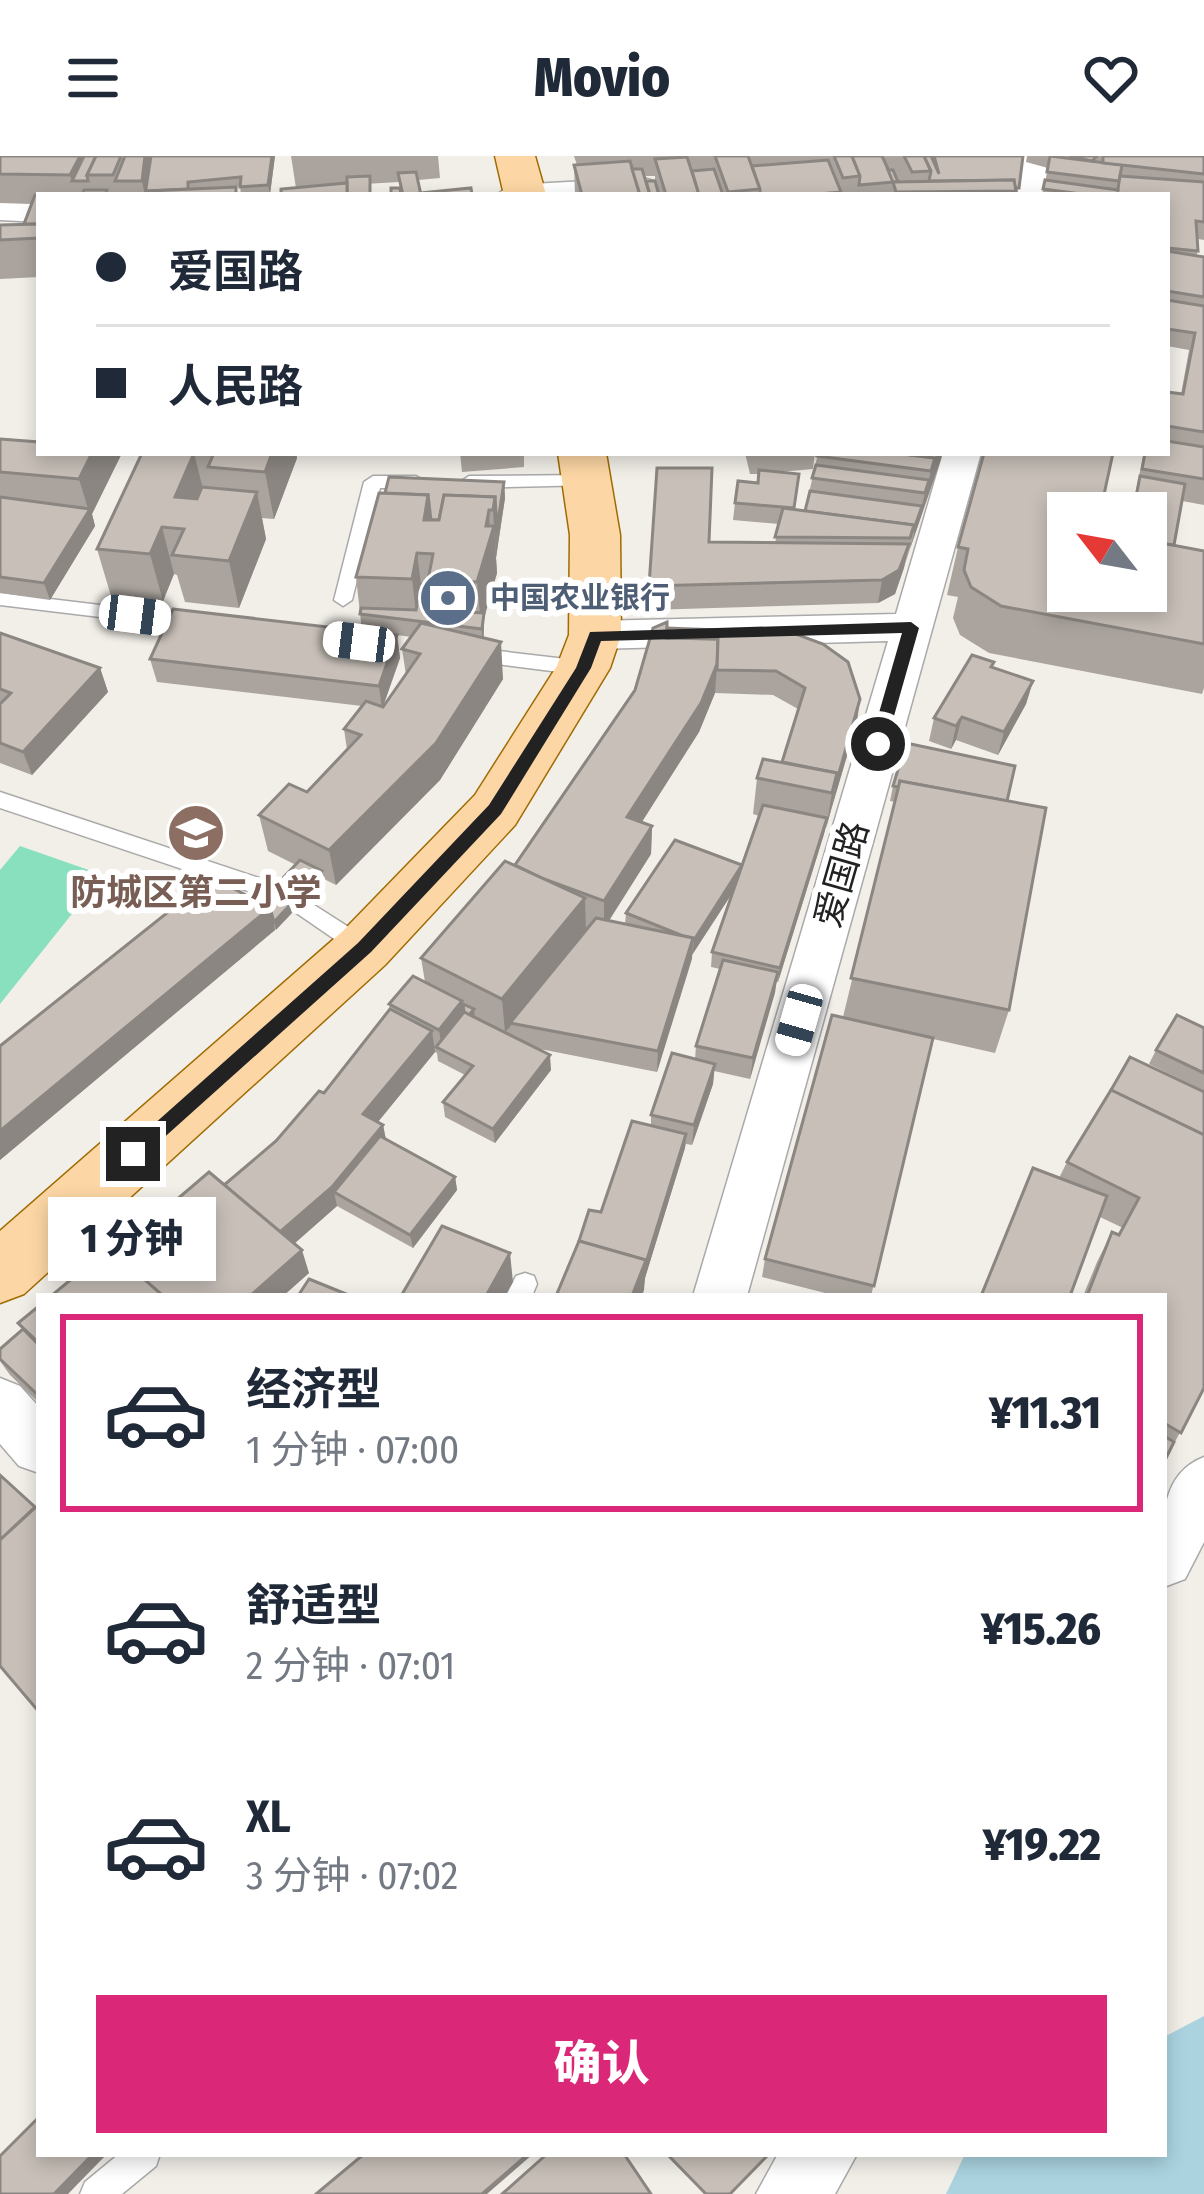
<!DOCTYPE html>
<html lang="zh">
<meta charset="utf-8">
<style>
body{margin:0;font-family:"Fira Sans Condensed","Noto Sans SC",sans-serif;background:#f2f2f3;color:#1f2937;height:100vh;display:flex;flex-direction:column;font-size:45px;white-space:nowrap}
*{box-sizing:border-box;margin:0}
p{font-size:39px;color:#747a83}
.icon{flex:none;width:66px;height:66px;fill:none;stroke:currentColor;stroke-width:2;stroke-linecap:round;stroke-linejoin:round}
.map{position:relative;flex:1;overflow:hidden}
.drawer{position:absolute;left:36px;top:1137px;width:1131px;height:864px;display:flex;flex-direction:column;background:#fff;border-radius:0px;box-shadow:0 6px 18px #0003}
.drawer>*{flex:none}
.banner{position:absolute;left:36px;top:36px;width:1134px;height:264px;border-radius:0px;box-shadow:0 6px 18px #0003;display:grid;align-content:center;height:264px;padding:0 60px;background:#fff}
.needle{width:78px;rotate:301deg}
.buttons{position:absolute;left:1047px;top:336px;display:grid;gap:24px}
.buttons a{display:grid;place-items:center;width:120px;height:120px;border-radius:0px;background:#fff;box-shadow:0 6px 18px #0003;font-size:60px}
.end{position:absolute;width:54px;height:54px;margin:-27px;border:15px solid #222;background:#fff;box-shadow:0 0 0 6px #fff}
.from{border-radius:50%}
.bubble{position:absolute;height:84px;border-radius:0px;background:#fff;box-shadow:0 6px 18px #0003;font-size:39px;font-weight:800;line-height:84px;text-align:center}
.car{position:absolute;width:36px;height:72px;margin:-36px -18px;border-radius:15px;box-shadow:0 0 9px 3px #0007;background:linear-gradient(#fff 24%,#345 0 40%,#fff 0 76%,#345 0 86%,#fff 0)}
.banner b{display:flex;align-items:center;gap:42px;height:114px;font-size:45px}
.banner b+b{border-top:3px solid #e0e1e3}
.banner i{width:30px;height:30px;background:#1f2937}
ul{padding:21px 0 0;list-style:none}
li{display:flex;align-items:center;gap:36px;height:198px;margin:0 24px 18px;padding:0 36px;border:6px solid transparent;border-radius:0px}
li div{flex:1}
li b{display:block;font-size:45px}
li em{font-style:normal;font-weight:800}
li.on{border-color:#db2777}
li>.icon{width:108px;height:108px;stroke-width:1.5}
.button{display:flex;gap:24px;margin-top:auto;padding:24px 60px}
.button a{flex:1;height:138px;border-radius:0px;background:#db2777;color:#fff;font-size:48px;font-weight:800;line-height:138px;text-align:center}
header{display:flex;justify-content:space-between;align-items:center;height:156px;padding:0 60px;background:#fff;font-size:54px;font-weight:800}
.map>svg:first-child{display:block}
.pitch{fill:#88e0be}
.water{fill:#aad3df}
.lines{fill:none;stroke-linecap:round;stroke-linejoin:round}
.service-casing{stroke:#a9a9a9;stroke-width:3}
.minor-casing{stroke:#a9a9a9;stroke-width:3}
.primary-casing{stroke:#a06b00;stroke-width:3}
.service{fill:#fff;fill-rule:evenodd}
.minor{fill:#fff;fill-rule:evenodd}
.primary{fill:#fcd6a4;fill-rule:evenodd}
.wall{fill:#aba49e;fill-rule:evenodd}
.shaded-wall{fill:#8b8681}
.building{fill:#c7bfb8;stroke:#8b8681;stroke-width:3}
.route{fill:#222}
.labels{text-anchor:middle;stroke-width:12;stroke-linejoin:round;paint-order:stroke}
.far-service-label{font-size:30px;font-weight:bold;fill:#4e5e75;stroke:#fff;text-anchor:start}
.street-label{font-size:36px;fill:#222;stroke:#fff}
.education-label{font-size:36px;font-weight:bold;fill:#785e54;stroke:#fff}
</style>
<header><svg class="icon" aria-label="menu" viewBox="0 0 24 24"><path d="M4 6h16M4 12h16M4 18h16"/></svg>Movio<svg class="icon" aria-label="heart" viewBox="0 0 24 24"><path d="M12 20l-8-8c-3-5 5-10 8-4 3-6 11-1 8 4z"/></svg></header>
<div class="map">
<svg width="1204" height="2038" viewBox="0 0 1204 2038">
<rect width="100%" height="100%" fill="#f2efe9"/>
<path class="pitch" d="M20 690 103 719 0 848V714Z"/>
<path class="water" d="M1204 1860V2038H946L965 1998H1164V1881Z"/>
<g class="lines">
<g class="service-casing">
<g id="service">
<path d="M587 319 596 325 593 329 469 332 460 326 469 320Z"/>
<path d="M373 320H416L425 326 416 332H380L352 444 343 450 334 444 364 326Z"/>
<path d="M0 437 200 461 210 467 200 473 0 449Z"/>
<path d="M473 492 583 505 593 512 583 519 466 504V494Z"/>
<path d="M0 636 286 731 289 737 278 745 0 652Z"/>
<path d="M300 740 372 786 375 792 372 798H356L292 754 289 748 292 742Z"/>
<path d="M525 1117 534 1120 537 1128 532 1140H506L516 1120Z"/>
<path d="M119 1998H160L156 2010 122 2038H80L85 2026Z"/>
</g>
</g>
<g class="minor-casing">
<g id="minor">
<path d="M943 0H1030L1051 15 1046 39H1014L1018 19 1008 14 944 13 939 6Z"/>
<path d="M643 22 654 25 659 32 654 39H496L512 29Z"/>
<path d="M0 44 39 46V66L0 64Z"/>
<path d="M943 297H981L747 1140H693L888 485 595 493 581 489 575 479 581 469 595 465 896 458Z"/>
<path d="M0 1222 20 1230 39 1251V1317L19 1310 0 1288Z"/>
<path d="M1204 1301V1386L1185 1423 1164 1431C1164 1385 1152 1321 1204 1301Z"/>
<path d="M778 1998H857L835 2038H756Z"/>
</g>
</g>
<g class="primary-casing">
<g id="primary">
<path d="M495 0H535L546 39H504Z"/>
<path d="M558 297H606L620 379 621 479 610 512 515 669 385 809 24 1138 0 1147V1075L343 775 475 639 557 510 569 479 570 379Z"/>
</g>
</g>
<use href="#service" class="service"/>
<use href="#minor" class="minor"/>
<use href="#primary" class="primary"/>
</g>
<g class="wall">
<path d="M0 0H275L270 38 241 39 240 30 235 31 238 39H39V121L0 123V69L24 68 32 48 0 47Z"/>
<path d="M291 0H438L440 22 418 24 420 37 391 39 400 32 399 26 296 32Z"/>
<path d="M574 0H1023L1017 39H575L574 9H577ZM645 20H655V25H646Z"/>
<path d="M1027 0H1204V84L1198 83 1197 100 1204 101V349L1182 345 1174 389 1204 395V532L1202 538 989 497 960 479 953 462 958 441 947 439 958 391 1068 357 1146 435V357H1131L1144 297H1167V236L1181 238 1189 194 1167 190V39H1042L1048 12 1026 6Z"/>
<path d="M0 283 122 297 92 358 95 370 50 444 0 437Z"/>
<path d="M142 297H296L297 302 274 363 262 362 266 383 239 452 185 446 177 419 174 418 163 445 111 440 97 393Z"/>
<path d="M460 297H524V311L462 316Z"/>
<path d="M745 297H815L813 313 780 316 795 353 805 355 818 297H942L895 438 878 447 649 454V430L709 386 775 387 779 368 733 364 735 347 758 327 759 318H750Z"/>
<path d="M504 326 505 342 496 402 497 417 484 462V482L503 523 440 624 336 729 324 723 275 774 0 1004V890L259 747 296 709 268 695 259 659 307 636 347 594 344 573 362 550 157 526 150 503 362 475 356 421ZM397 479 411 481 402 493 406 519 383 551 400 502Z"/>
<path d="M667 472 793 477 857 566 824 678 778 826H776L750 923 714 915 713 928 692 989 686 988 645 1122 642 1140H556L651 970V959L695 903 696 890 720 813 711 811 712 796 733 736 692 799 657 916 535 892 551 914 495 987 445 961 443 946 465 919 438 905 437 897 435 896 378 966 383 969 386 984 455 1021 457 1034 413 1092 337 1050 294 1087 309 1117 283 1140H51L114 1097 224 1029 276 985 324 937 390 854 389 848 425 826 421 802 515 709 635 534ZM715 537 773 539 798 553 782 606 757 622 753 658 759 660 742 709 626 757 625 768 609 765 651 698 652 670 642 666 699 576Z"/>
<path d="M0 477 100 512 108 536 32 619 0 607Z"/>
<path d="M994 506 992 512 1033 525 1026 548 998 599 956 584 951 593 929 585 934 562Z"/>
<path d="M893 630 1007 645 1009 854 995 897 933 883 871 1140H837L762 1121 765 1103 843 861 895 646 890 645Z"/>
<path d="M1204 872V935L1149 908 1156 894Z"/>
<path d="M1130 901 1204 936V1232L1164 1306V1140H1083L1097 1106 1112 1076 1119 1079 1123 1072 1100 1061 1070 1140H981L1033 1012 1059 1022 1067 1006Z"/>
<path d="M39 1150V1247L10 1219 0 1205V1193L23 1173 18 1167Z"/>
</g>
<g class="shaded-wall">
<path d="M80 0H98L87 19 72 25 70 19Z"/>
<path d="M145 0H153L145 39 142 25Z"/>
<path d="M272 0H275L270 38 268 29Z"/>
<path d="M92 297H122L92 358 95 370 50 444 44 427 89 356 79 323Z"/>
<path d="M194 297 206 345 175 341Z"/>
<path d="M272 297H296L297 302 274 363 265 316Z"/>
<path d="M938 297H942L941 303 910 393 931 315Z"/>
<path d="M504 326 505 342 498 388 497 372Z"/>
<path d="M257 336 266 383 239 452 229 405Z"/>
<path d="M428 339 433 386 424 364Z"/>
<path d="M495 341 498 388 496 402 493 354Z"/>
<path d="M489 354 490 381 494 370 497 417 484 462 483 490 477 426Z"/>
<path d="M162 371 174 418 163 445 150 398Z"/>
<path d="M909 388 904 412 895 438 878 447 882 424Z"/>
<path d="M417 397 423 444 417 465 412 423Z"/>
<path d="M397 479 400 502 382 553 379 530Z"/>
<path d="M501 486 503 523 440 624 336 729 329 694Z"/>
<path d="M717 508 715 537 699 576 627 689V661Z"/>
<path d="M100 512 108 536 32 619 23 596Z"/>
<path d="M1033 525 1026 548 998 599 1004 576Z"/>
<path d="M860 543 857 566 831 654 835 631Z"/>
<path d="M962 561 956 584 951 593 956 570Z"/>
<path d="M837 617 831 654 826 673 832 637Z"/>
<path d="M827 662 824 678 778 826 780 812Z"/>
<path d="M652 670 651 698 604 772V745Z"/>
<path d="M742 709 740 725 692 799 694 784Z"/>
<path d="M322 715 324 723 276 774 274 766Z"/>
<path d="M585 742 586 777 510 867 511 870 505 876 502 843Z"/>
<path d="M270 752 275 774 0 1004V975Z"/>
<path d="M693 782 692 803 657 916 658 895Z"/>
<path d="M778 816 775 837 750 923 753 902Z"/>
<path d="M462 845 465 864 474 853 475 861 446 896 442 893 439 874Z"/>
<path d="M432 875 435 896 368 978 363 958Z"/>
<path d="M550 899 551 914 495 987 493 973Z"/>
<path d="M715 908 713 928 692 989 694 969Z"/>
<path d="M383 969 387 989 334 1036 337 1050 285 1096 278 1077Z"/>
<path d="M686 978 685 992 645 1122 644 1134 642 1140H632Z"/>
<path d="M455 1021 457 1034 413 1092 410 1079Z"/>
<path d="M302 1094 309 1117 283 1140H250Z"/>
<path d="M510 1097 513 1126 505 1140H486Z"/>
<path d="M93 1998H107L68 2038H54Z"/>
<path d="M528 1998H533L487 2038H482Z"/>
</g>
<g class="building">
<path d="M0 0H80L70 19 0 18Z"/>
<path d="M84 0H96L87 19 88 25H72Z"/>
<path d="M96 0H121L113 19H87Z"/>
<path d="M125 0H145L142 25H115Z"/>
<path d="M151 0H272L268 29 240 31 241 21 188 26V33L148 35 147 39H145Z"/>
<path d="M715 0H748L760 33 728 36Z"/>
<path d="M834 0H852L860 20 843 22Z"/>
<path d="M852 0H882L894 26 859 29 860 20Z"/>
<path d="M904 0H924L931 15 912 16Z"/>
<path d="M924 0H931L939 18 934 0H1023L1019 32H1015L1014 24 929 25 931 15Z"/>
<path d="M1050 0 1122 9 1119 25 1047 16Z"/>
<path d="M1069 0H1097L1092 5Z"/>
<path d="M1103 0H1204V18L1103 7Z"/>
<path d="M687 1 699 38 666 39 655 3Z"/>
<path d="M828 4 841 36 807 39H760V33L752 10Z"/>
<path d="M630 5 640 39H582L574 9Z"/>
<path d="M632 13H642L650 39H640Z"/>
<path d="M714 13 723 39H699L692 15Z"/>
<path d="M888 14H893L898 26H893Z"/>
<path d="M416 16 421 39H403L398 17Z"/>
<path d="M370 20V39H347V21Z"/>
<path d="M1120 20 1204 26V66L1196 65 1198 95 1167 92V39H1117Z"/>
<path d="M1014 24 1016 35 896 36 893 26Z"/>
<path d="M1045 24 1118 34 1117 39H1089L1043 33Z"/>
<path d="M646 25H655L659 39H650Z"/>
<path d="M347 27V39H281V33Z"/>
<path d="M236 31V39H147L148 35Z"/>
<path d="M391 32H400L401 39H391Z"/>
<path d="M471 32 472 39H421L420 37Z"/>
<path d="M84 34H107L105 39H82Z"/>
<path d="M35 39H39V68H24Z"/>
<path d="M39 68V82L0 84V69Z"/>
<path d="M1167 95 1204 101V141L1167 135Z"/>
<path d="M1167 144 1204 150V276L1167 270V236L1183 238 1195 177 1167 173Z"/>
<path d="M0 283 39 286V297H92L79 323 0 316Z"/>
<path d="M1167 285 1204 291V323L1142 313 1145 297H1167Z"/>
<path d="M142 297H272L265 316 208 311 213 299 194 297 175 341 197 343 202 331 257 336 229 405 172 399 184 373 162 371 150 398 97 393Z"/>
<path d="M818 297H895L935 302 931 315 817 300Z"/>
<path d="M895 297H938L934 311 935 302Z"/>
<path d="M984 297H1113L1100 357H1068V435H1146V384L1204 395V488L1001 450 971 431 964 414 968 393 958 391Z"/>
<path d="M816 309 929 324 925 337 812 322Z"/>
<path d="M657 312H712L709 386 909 388 899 414 882 424 649 430Z"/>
<path d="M759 314 799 318 794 352 735 347 738 325 758 327Z"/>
<path d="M1140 320 1185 328 1174 389 1146 385V357H1133Z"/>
<path d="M389 321 504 326 497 372 495 341 444 339 439 364H431L428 339 385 337Z"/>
<path d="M810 335 922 350 913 376 914 369 805 355Z"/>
<path d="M379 337 428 339 424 364H439L444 339 495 341 493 354H489L486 370H494L477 426 428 424 433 398 417 397 412 423 356 421Z"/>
<path d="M0 341 90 353 44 427 0 421Z"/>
<path d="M783 352 914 369 910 382 775 381Z"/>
<path d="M421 428H428L431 454 484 457 482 473 360 458 361 452 416 454Z"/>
<path d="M173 453 397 479 379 530 150 503Z"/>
<path d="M667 466V482L718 483 717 508 701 547 627 661 652 670 604 745 544 723 515 709 635 534 653 472Z"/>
<path d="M421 467 501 486 436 587 329 694 259 659 289 628 307 636 361 579 344 573 366 545 383 551 420 498 402 493Z"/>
<path d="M667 472 793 477 823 488 848 506 860 543 835 631 837 617 782 606 805 532 776 515 717 514 718 483 667 482Z"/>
<path d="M0 477 100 512 23 596 0 587V548L11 537 0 533Z"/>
<path d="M972 499 994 506 991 511 1033 525 1004 576 962 561 956 570 934 562Z"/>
<path d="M906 587 1015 610 1007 645 900 625 899 631 893 630Z"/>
<path d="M763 603 837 617 832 637 757 622Z"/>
<path d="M900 625 1046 652 1009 854 851 822Z"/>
<path d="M763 649 827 662 780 812 712 796Z"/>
<path d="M675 684 742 709 694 784 693 782 683 780 626 757Z"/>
<path d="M300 704 322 715 274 766 270 752 259 747Z"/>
<path d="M505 705 585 742 502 843 421 802Z"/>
<path d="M212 721 270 752 0 975V890Z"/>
<path d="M596 762 693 782 658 895 510 867Z"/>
<path d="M723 804 778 816 753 902 696 890Z"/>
<path d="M413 820 462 845 439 874 389 848Z"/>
<path d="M463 848 474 853 469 859 464 856Z"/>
<path d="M390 853 432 875 363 958 383 969 332 1031 280 1076 224 1029 276 985 319 935 324 937Z"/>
<path d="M464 856 550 899 493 973 443 946 473 910 436 891Z"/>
<path d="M832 859 933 882 874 1130 765 1103Z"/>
<path d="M1177 859 1204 872V917L1156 894Z"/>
<path d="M672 897 715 908 694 969 651 959Z"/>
<path d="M1130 901 1204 936V979L1111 934Z"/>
<path d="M1111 934 1204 979V1232L1181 1277 1164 1267V1140H1087L1112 1076 1119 1079 1139 1042 1067 1006Z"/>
<path d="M632 965 686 978 645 1110 646 1104 579 1085 589 1054 601 1056Z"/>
<path d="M380 980 455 1021 410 1079 334 1036Z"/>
<path d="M1033 1012 1107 1040 1070 1140H981Z"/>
<path d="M209 1016 302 1094 250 1140H163L114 1097Z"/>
<path d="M442 1070 510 1097 486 1140H401Z"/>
<path d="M579 1085 646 1104 632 1140H556Z"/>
<path d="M109 1092 163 1140H51Z"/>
<path d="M309 1123 351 1140H298Z"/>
<path d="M39 1150V1187L18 1167Z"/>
<path d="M23 1173 39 1189V1240L0 1203V1193Z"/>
<path d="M1164 1280 1174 1286 1164 1306Z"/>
<path d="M0 1319 35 1351 0 1384Z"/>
<path d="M36 1351 39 1354V1556L0 1510V1384Z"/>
<path d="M39 1961V1998H93L54 2038H0V2000Z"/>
<path d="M364 1998H528L482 2038H316Z"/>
<path d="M547 1998H624L651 2038H502Z"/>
<path d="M667 1998H769L730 2038H706Z"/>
</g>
<path class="route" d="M911 466 919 472 886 588 878 594 870 588 902 477 601 485 591 512 501 658 371 796 139 1004H126V993L358 787 489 649 576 512 590 476Z"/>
<defs>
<g id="bank-disc" transform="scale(3)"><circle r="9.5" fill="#5c6f8a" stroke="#fff"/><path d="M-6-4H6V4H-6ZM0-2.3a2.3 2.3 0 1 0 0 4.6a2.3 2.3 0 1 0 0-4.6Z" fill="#fff"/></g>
<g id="school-disc" transform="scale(3)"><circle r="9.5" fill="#8d6e63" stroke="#fff"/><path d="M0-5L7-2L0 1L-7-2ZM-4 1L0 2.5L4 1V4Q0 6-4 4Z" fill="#fff"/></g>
</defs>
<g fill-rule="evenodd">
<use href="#bank-disc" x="448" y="442"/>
<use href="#school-disc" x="196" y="677"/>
</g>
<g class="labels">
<g class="far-service-label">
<text x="490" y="452">中国农业银行</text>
</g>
<g class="street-label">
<text transform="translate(841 718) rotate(-74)" y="13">爱国路</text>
</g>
<g class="education-label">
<text x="196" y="749">防城区第二小学</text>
</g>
</g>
</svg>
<div class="buttons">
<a><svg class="needle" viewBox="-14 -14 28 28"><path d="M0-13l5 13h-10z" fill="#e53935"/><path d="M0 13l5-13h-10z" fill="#747a83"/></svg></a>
</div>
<i class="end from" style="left:878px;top:588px"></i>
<i class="end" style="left:133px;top:998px"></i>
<div class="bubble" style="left:48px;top:1041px;width:168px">1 分钟</div>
<i class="car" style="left:135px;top:459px;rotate:97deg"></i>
<i class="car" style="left:359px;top:486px;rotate:277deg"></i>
<i class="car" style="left:799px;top:864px;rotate:196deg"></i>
<div class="banner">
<b><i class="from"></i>爱国路</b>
<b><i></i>人民路</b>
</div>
<section class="drawer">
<ul>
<li class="on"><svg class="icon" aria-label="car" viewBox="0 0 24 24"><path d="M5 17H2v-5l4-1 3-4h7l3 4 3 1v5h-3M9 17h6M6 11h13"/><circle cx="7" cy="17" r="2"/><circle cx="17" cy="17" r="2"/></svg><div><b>经济型</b><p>1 分钟 · 07:00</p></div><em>¥11.31</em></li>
<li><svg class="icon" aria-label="car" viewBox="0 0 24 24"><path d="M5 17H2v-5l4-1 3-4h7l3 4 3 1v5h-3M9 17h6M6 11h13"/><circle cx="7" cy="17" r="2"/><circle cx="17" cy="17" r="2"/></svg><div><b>舒适型</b><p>2 分钟 · 07:01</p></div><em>¥15.26</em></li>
<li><svg class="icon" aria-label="car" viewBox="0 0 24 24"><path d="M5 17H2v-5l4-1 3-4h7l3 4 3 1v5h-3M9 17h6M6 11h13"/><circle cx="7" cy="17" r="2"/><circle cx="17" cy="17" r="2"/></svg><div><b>XL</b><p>3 分钟 · 07:02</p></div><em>¥19.22</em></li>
</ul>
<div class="button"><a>确认</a></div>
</section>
</div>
